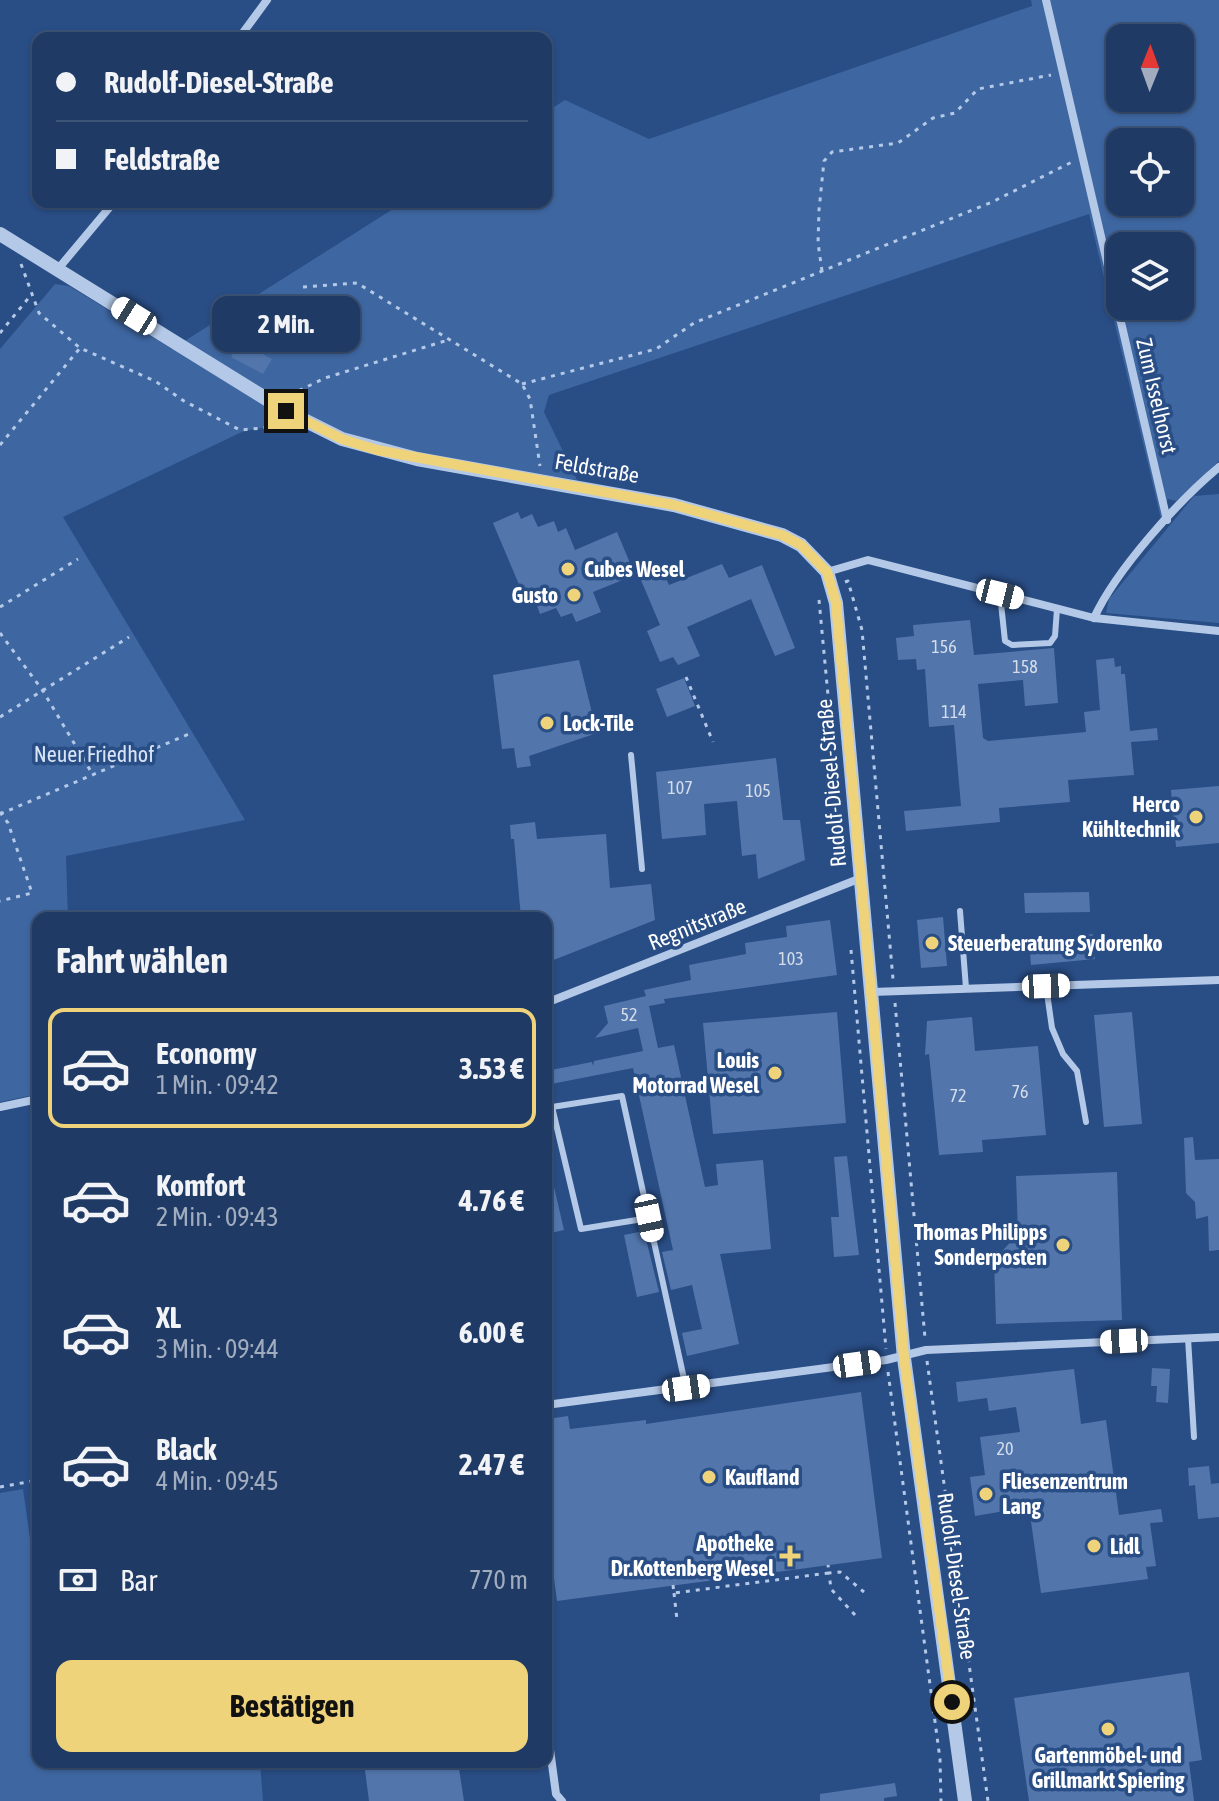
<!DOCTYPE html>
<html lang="de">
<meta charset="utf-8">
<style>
body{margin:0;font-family:"Asap Condensed",sans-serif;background:#2c456d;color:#f1f3f6;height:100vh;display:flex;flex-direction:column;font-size:30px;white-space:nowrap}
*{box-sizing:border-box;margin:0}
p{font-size:26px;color:#a1adbf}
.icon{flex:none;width:44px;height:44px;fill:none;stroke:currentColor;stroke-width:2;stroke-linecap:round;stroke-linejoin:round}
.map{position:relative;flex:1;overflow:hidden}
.side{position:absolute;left:32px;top:912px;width:520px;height:856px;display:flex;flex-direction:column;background:#1f3a64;border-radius:16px;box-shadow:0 2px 6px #0004,0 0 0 2px #3c5478}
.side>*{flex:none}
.guide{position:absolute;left:32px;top:32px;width:520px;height:176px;border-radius:16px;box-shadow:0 2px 6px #0004,0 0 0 2px #3c5478;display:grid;align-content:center;height:176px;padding:0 24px;background:#1f3a64}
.needle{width:52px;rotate:1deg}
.tools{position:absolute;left:1106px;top:24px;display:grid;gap:16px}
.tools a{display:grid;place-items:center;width:88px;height:88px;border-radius:16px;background:#1f3a64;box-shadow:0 2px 6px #0004,0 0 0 2px #3c5478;font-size:40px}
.end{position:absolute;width:36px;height:36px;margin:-18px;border:10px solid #eed37b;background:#111;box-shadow:0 0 0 4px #111}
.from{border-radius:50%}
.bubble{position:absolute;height:56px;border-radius:16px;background:#1f3a64;box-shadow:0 2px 6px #0004,0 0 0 2px #3c5478;font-size:26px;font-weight:700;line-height:56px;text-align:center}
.car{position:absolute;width:24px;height:48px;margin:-24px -12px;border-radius:10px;box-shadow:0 0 6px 2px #0007;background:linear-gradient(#fff 24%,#345 0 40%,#fff 0 76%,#345 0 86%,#fff 0)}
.guide b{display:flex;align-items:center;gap:28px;height:76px;font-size:30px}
.guide b+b{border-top:2px solid #3c5478}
.guide i{width:20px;height:20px;background:#f1f3f6}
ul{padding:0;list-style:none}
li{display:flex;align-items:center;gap:24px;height:120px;margin:0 16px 12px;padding:0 8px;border:4px solid transparent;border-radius:16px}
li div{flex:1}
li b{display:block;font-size:30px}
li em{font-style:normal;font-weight:700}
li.selected{border-color:#eed37b}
li>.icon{width:72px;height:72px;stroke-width:1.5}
h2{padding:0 24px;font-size:36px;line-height:96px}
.pay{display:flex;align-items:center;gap:20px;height:88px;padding:0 24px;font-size:30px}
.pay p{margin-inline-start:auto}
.cta{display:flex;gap:16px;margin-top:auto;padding:16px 24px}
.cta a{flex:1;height:92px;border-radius:16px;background:#eed37b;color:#111;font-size:32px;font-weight:700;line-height:92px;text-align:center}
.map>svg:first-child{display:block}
.green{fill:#3e66a1;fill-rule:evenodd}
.building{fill:#5276ac}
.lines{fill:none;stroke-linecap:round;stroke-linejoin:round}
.path{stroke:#b4c9e7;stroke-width:3;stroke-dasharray:4 6;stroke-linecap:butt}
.service{stroke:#b4c9e7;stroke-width:6}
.minor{stroke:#b4c9e7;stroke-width:8}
.tertiary{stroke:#b4c9e7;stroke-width:14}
.route{stroke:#eed37b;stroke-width:10}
.poi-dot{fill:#eed37b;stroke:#294d85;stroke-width:3}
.labels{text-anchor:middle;stroke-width:7;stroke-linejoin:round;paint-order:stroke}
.number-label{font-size:18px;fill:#d4ddea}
.street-label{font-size:22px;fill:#fff;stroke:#294d85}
.poi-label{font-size:22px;font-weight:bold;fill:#fff;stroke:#294d85;text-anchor:start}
.park-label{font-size:22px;fill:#d8e4f6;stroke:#294d85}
</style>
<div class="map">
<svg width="1219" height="1801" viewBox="0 0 1219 1801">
<rect width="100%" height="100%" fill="#294d85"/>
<g class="green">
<path d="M1031 0H1219V461L1176 501 1168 499 1161 519 1089 214 549 395 544 412 577 480 375 447 317 422 293 423 244 431 63 517 245 820 66 856 68 918H38V1094L0 1102V349L55 284 69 286 172 349 404 202H546V112L565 100 649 139 1032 6ZM1120 38H1180V98H1120ZM1120 142H1180V202H1120ZM1120 246H1180V306H1120Z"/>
<path d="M1219 494V623L1106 613 1109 599 1194 496Z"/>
<path d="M23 1489 38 1595V1762H260L263 1801H0V1493Z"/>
</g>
<g class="building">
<path d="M239 341 272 359 263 374 231 357Z"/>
<path d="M518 512 521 519 532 514 538 527 554 521 558 532 566 528 575 550 617 532 635 575 593 592 601 612 576 622 572 613 561 617 556 608 540 614 536 603 528 606 493 523Z"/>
<path d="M659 563 669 585 722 564 729 578 762 565 795 648 775 656 751 599 687 627 700 656 678 665 673 657 660 662 647 631 660 625 638 573Z"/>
<path d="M970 620 974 655 1054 648 1058 703 1025 706 1023 680 978 684 983 738 988 741 1086 732 1084 712 1100 710 1096 660 1114 658 1115 667 1121 666V674H1125L1130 731 1157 728 1158 740 1131 742 1134 775 1068 780 1070 802 999 808 1000 822 906 831 904 811 961 806 954 725 929 727 925 669 917 670 916 659 898 660 896 638 914 636 913 625Z"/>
<path d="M579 660 597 733 529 756 531 766 517 768 514 748 502 749 493 675Z"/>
<path d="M684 678 695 706 667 717 656 689Z"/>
<path d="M776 758 783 820H800L805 860 758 879 756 854 742 856 737 801 704 804 706 835 662 839 656 772Z"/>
<path d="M1219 786V843L1176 847 1171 790Z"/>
<path d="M535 822 537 839 606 834 610 888 651 884 655 920 546 963V918H521L514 839H511L510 825Z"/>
<path d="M1089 892 1090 912 1025 913 1024 893Z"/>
<path d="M943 917 947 966 921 968 917 920Z"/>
<path d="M830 920 837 975 664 999 665 1003 649 1006 658 1048 674 1045 705 1187 718 1185 716 1164 763 1160 771 1249 720 1254 739 1344 687 1356 682 1333 702 1329 692 1285 671 1290 662 1252 673 1250 633 1068 546 1085V1071L592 1062 593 1066 594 1061 643 1051 638 1028 595 1038 608 1023 604 1006 646 996 644 990 691 980 689 965 746 954 745 943 787 937 786 926Z"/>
<path d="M1093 934 1095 959 1031 965 1029 941Z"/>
<path d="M837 1012 846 1123 713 1134 703 1023Z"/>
<path d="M1132 1012 1142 1124 1104 1127 1094 1015Z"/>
<path d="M972 1017 975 1051 1038 1046 1046 1135 982 1140 983 1152 939 1155 929 1054 925 1055 927 1021Z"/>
<path d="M1193 1137 1195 1160 1219 1159V1250L1209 1251 1208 1216 1196 1219 1195 1202 1186 1193 1184 1138Z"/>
<path d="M847 1156 859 1255 834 1257 831 1217H839L834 1157Z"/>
<path d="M1117 1172 1122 1320 996 1324 994 1260 1018 1234 1016 1176Z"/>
<path d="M546 1174H551L564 1230 546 1234Z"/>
<path d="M644 1231 659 1292 637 1297 624 1235Z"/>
<path d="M1152 1368 1170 1369 1168 1403 1156 1402 1157 1386H1151Z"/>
<path d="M1074 1369 1081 1424 1106 1420 1119 1515 1161 1509 1163 1522 1150 1523 1156 1566 1146 1567 1148 1579 1041 1593 1029 1507 975 1516 970 1477 985 1475 980 1437 1020 1432 1016 1407 989 1411 987 1398 958 1402 956 1382Z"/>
<path d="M861 1392 882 1558 557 1601 546 1520 548 1419 568 1416 570 1429 646 1420V1424Z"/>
<path d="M1209 1466 1211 1484 1219 1483V1517L1198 1519 1195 1485 1189 1486 1188 1468Z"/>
<path d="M1189 1672 1202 1760 1189 1762 1194 1801H1029L1014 1698Z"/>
<path d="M364 1762H458L464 1801H369Z"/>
<path d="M895 1783 897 1796 884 1798V1801H820V1794Z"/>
</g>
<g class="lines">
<g class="path">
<path d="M21 264 39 313 80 348 155 381 184 401 240 430 284 426"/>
<path d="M822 271 818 243 819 210 824 161 832 152 898 143 933 118 955 113 978 89 1051 75"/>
<path d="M303 287 357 283 522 384 530 399 540 466"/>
<path d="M0 333 31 295"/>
<path d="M522 384 656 349 694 323 992 202 1072 162"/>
<path d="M290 395 325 378 448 340"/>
<path d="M0 445 80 348"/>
<path d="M845 582 848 581 862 630 893 979"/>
<path d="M819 600 828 695"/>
<path d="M0 607 78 559"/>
<path d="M0 633 43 691 93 775"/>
<path d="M686 677 713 742"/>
<path d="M0 717 129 637"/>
<path d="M0 812 8 823 32 893 0 901"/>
<path d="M0 814 189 734"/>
<path d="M851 950 886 1349"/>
<path d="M895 1003 925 1338"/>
<path d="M927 1361 988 1801"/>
<path d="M888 1372 940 1759 941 1801"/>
<path d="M0 1487 38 1480"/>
<path d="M673 1585 674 1593 829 1573 828 1565"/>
<path d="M674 1593 677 1620"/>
<path d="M855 1615 831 1589 829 1573 840 1572 864 1592"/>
</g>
<g class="service">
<path d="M1000 594 1005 641 1012 645 1050 643 1055 636 1057 609"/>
<path d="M631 755 642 869"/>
<path d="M960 911 966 988"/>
<path d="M1046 986 1052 1028 1063 1054 1077 1071 1086 1122"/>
<path d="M649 1218 581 1229 552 1107 622 1096 686 1388"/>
<path d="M1188 1338 1194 1437"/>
</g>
<g class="minor">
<path d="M1046 0 1167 520"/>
<path d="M239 38 267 0"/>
<path d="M58 269 114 202"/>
<path d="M827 572 868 560 1094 618 1219 631"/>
<path d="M1094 618C1116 570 1178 501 1219 467"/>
<path d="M872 992 1219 980"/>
<path d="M546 1003 861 878"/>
<path d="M0 1107 38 1099"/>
<path d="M546 1405 886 1360 926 1350 1219 1337"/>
<path d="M546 1720 556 1794 562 1801"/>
</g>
<path class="tertiary" d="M0 234 286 411 342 439 417 459 674 505 782 535 801 545 827 572 836 603 904 1358 965 1801"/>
</g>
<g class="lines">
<path class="route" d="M286 411 342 439 377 450 674 505 782 535 801 545 827 572 836 603 904 1358 952 1702"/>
</g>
<g class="poi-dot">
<circle cx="568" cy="569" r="8"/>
<circle cx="574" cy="595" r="8"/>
<circle cx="547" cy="723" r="8"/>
<circle cx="1196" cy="817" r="8"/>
<circle cx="932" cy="943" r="8"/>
<circle cx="775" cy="1073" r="8"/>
<circle cx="1063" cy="1245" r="8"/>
<circle cx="709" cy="1477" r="8"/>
<circle cx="986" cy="1494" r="8"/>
<circle cx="1094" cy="1546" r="8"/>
<path d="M786 1544h8v8h8v8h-8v8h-8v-8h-8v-8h8z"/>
<circle cx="1108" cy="1729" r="8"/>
</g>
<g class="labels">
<g class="number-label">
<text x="944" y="653">156</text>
<text x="1025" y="673">158</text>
<text x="954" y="718">114</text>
<text x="680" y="794">107</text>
<text x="758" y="797">105</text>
<text x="791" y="965">103</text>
<text x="629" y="1021">52</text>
<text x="1020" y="1098">76</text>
<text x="958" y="1102">72</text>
<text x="1005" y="1455">20</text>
</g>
<g class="street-label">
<text transform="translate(1157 396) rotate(77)" y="8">Zum Isselhorst</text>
<text transform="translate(597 468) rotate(10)" y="8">Feldstraße</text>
<text transform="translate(831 783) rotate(-95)" y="8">Rudolf-Diesel-Straße</text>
<text transform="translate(697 924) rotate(-22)" y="8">Regnitstraße</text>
<text transform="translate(957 1576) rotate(82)" y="8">Rudolf-Diesel-Straße</text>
</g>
<g class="poi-label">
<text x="584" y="577">Cubes Wesel</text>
<text x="558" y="603" text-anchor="end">Gusto</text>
<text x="563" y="731">Lock-Tile</text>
<text x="1180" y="812" text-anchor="end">Herco<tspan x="1180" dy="25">Kühltechnik</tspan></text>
<text x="948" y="951">Steuerberatung Sydorenko</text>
<text x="759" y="1068" text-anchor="end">Louis<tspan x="759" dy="25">Motorrad Wesel</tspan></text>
<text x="1047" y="1240" text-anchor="end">Thomas Philipps<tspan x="1047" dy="25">Sonderposten</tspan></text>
<text x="725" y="1485">Kaufland</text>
<text x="1002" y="1489">Fliesenzentrum<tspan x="1002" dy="25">Lang</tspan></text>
<text x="774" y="1551" text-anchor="end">Apotheke<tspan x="774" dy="25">Dr.Kottenberg Wesel</tspan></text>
<text x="1110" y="1554">Lidl</text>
<text x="1108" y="1763" text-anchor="middle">Gartenmöbel- und<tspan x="1108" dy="25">Grillmarkt Spiering</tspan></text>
</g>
<g class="park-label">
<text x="94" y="762">Neuer Friedhof</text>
</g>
</g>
</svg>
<div class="tools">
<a><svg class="needle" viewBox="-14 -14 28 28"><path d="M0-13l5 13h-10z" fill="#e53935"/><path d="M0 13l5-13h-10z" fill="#a1adbf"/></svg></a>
<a><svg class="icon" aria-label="locate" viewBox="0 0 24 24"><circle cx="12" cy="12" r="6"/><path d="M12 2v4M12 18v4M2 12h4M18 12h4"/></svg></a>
<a><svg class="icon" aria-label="layers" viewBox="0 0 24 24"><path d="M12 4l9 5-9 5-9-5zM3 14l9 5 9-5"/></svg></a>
</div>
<i class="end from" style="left:952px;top:1702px"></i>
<i class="end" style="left:286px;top:411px"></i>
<div class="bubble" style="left:212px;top:296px;width:148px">2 Min.</div>
<i class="car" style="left:134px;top:316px;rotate:302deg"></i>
<i class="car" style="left:1000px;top:594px;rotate:104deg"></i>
<i class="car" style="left:1046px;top:986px;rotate:88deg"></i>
<i class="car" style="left:649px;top:1218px;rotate:168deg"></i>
<i class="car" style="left:1124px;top:1341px;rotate:267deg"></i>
<i class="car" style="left:857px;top:1364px;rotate:82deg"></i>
<i class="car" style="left:686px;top:1388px;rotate:82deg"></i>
<div class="guide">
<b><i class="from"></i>Rudolf-Diesel-Straße</b>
<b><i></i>Feldstraße</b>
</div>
<section class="side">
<h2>Fahrt wählen</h2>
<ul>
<li class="selected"><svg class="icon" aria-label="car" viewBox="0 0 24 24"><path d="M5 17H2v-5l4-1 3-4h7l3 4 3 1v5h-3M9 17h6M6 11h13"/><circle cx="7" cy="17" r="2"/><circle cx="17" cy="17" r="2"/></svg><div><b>Economy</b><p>1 Min. · 09:42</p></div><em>3.53 €</em></li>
<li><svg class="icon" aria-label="car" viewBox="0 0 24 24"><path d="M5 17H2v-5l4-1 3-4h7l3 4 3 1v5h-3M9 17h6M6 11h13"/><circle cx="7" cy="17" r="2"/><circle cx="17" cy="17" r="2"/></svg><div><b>Komfort</b><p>2 Min. · 09:43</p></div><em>4.76 €</em></li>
<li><svg class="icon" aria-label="car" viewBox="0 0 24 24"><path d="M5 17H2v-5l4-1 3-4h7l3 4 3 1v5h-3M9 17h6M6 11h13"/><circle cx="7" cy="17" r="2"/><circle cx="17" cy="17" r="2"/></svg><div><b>XL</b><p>3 Min. · 09:44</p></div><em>6.00 €</em></li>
<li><svg class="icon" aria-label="car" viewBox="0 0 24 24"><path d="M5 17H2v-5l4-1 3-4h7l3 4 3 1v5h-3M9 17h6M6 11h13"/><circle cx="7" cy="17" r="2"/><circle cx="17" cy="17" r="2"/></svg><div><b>Black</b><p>4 Min. · 09:45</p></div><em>2.47 €</em></li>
</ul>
<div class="pay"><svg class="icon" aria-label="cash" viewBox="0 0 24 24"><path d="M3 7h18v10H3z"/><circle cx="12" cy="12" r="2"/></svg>Bar<p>770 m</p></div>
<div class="cta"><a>Bestätigen</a></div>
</section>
</div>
